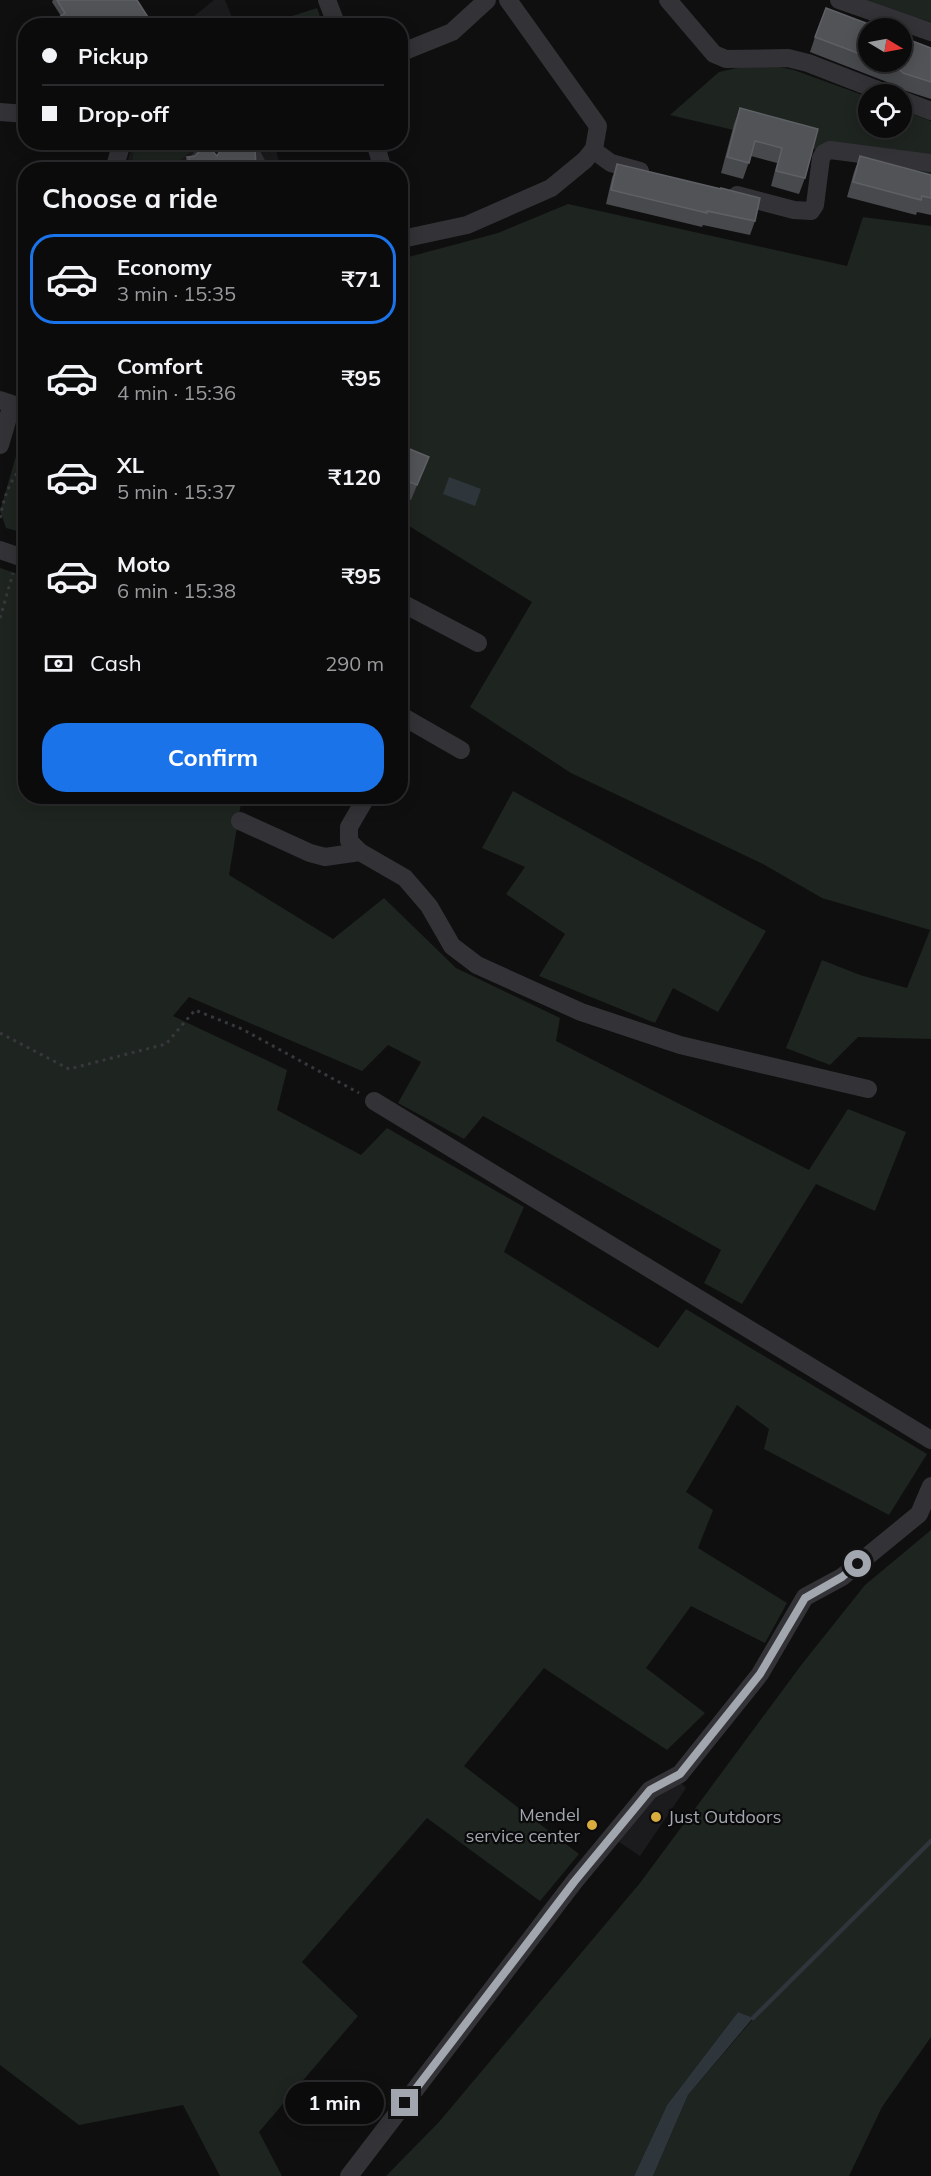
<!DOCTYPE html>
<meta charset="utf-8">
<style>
body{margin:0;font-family:Mulish,sans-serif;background:#141415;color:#f1f3f6;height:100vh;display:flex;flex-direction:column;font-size:22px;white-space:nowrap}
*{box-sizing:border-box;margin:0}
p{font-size:20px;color:#9a9b9d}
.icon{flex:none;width:33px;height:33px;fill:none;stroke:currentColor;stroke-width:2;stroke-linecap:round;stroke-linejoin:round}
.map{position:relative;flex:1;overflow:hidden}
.side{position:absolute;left:18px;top:162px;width:390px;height:642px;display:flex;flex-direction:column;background:#0b0b0c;border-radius:24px;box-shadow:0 3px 15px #0003,0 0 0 2px #2b2b2d}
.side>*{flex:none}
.top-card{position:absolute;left:18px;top:18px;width:390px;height:132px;border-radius:24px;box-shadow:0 3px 15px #0003,0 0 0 2px #2b2b2d;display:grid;align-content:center;height:132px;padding:0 24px;background:#0b0b0c}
.needle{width:39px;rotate:100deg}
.fabs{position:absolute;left:858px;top:18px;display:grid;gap:12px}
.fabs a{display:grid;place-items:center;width:54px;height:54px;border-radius:50%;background:#0b0b0c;box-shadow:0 3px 15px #0003,0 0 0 2px #2b2b2d;font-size:30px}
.end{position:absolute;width:27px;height:27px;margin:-14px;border:8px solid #a2a6af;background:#111;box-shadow:0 0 0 3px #111}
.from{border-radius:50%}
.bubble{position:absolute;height:42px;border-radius:21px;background:#0b0b0c;box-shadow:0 3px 15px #0003,0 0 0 2px #2b2b2d;font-size:20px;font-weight:700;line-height:42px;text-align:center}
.top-card b{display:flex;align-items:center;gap:21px;height:57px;font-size:22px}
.top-card b+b{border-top:2px solid #2b2b2d}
.top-card i{width:15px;height:15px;background:#f1f3f6}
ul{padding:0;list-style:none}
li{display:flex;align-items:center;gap:18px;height:90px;margin:0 12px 9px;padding:0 12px;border:3px solid transparent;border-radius:24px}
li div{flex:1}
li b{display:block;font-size:22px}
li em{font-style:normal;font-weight:700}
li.on{border-color:#1a73e8}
li>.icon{width:54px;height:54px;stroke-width:1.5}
h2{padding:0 24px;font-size:27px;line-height:72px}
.pay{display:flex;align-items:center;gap:15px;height:66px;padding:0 24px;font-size:22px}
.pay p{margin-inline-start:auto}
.cta{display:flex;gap:12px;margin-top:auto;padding:12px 24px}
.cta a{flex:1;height:69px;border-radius:24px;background:#1a73e8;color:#fff;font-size:24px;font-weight:700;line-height:69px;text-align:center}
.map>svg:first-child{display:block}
.built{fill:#1b1b1d}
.green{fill:#1e241f}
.water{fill:#2e353b}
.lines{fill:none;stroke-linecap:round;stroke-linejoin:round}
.stream{stroke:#2e353b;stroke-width:4.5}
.path{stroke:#37383c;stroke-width:3;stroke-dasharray:3 4.5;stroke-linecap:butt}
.service{stroke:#333337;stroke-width:9}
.minor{stroke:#333337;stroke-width:18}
.wall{fill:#48494c}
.shaded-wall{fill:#2d2e30}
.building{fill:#515357;stroke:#5e6065;stroke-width:1.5}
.route{stroke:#a2a6af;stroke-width:8}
.poi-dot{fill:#daab3d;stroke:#0a0a0b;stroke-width:2}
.labels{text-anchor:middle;stroke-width:4.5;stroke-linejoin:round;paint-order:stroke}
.poi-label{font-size:18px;fill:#a2a6af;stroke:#0a0a0b;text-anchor:end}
</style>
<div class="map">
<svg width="931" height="2176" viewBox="0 0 931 2176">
<rect width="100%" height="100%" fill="#0f0f10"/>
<g class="built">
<path d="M214 0H225L235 25 182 26Z"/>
<path d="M132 142 274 143 281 169 126 170Z"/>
<path d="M679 1781 686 1788 640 1856 616 1840 649 1800Z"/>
</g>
<g class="green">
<path d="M861 0H931V22Z"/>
<path d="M317 8 323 25H264Z"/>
<path d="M759 63 794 70 868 97V128H902V110L931 121V177L670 115 719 72Z"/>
<path d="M134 143H201L177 163 176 169 132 170Z"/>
<path d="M568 204 847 266 863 217 931 226V1039L858 1037 830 1065 786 1048 822 960 860 975 907 988 930 930 822 898 763 864 571 773 470 707 532 602 401 521V259L498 233Z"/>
<path d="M25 425 26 426 25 533 6 528 0 511Z"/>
<path d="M0 568 25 576 26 796 242 797 229 875 333 939 384 898 456 968 560 1018 556 1041 809 1170 848 1109 906 1132 875 1211 816 1184 742 1304 704 1283 721 1250 483 1116 464 1139 398 1103 421 1062 388 1045 362 1071 189 997 173 1016 287 1070 277 1110 361 1155 387 1128 524 1207 504 1252 658 1348 686 1309 927 1454 889 1515 764 1449 769 1429 737 1405 686 1492 713 1510 698 1548 787 1603 765 1643 691 1606 646 1668 705 1713 667 1750 544 1668 464 1766 579 1854 540 1901 427 1818 302 1962 358 2016 259 2132 282 2176H220L183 2105 79 2125 0 2065Z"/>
<path d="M513 791 766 931 718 1012 673 988 655 1023 539 976 565 934 506 894 525 867 482 848Z"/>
<path d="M931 1530V2037L882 2107 849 2176H653L688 2095 753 2019 738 2012 667 2105 634 2176H386L439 2122 640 1883 802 1664 865 1585Z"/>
</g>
<g class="water">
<path d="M449 477 481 489 475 506 443 494Z"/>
<path d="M738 2012 753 2018 688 2095 653 2176H634L667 2105Z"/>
</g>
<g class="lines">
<path class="stream" d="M753 2018 931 1841"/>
<g class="path">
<path d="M0 518C4 497 10 478 26 463"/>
<path d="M0 618 13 573"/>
<path d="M0 1033 69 1069 166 1044 195 1010 242 1029 359 1093"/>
</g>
<g class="service">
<path d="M247 142 254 149 265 170"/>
<path d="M185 170 209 142"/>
</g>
<g class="minor">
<path d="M327 0 337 26"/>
<path d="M668 0 714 54 726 59 788 58 808 63 888 94"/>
<path d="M839 0 931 32"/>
<path d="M400 53 452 32 487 0"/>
<path d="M902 100 931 111"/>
<path d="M0 112 26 114"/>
<path d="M375 142 383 170"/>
<path d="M593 150 611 163 640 171"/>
<path d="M114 170 122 142"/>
<path d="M737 195 794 210 811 211 815 205 821 158 824 153 830 150 931 163"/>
<path d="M402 239 467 225 551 188 585 160 594 149 598 126 508 0"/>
<path d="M0 400 12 404 0 445"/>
<path d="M0 550 26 559"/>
<path d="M400 602 478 643"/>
<path d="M400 715 461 750"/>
<path d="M367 796 349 827V841L360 852 405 878 429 906 452 946 477 965 581 1012 680 1045 868 1089"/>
<path d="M240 821 310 853 325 857 360 852"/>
<path d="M374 1101 931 1440"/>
<path d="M349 2176 574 1882 650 1790 680 1774 760 1674 805 1597 842 1577 919 1514 931 1486"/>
</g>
</g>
<g class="wall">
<path d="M53 0H137L61 16 52 2Z"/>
<path d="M868 28V62H902L931 48V99L897 88 892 84 810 52 815 37Z"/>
<path d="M26 39V59L19 49 21 42Z"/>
<path d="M740 108 818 129 805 178 799 194 771 186 777 163 751 156 743 179 721 173 734 124Z"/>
<path d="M255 149 256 167 274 170H182L187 157 217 156Z"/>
<path d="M860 156 931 175V215L917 212 916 215 847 197 854 172Z"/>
<path d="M617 164 755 221 750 235 703 225 702 227 606 204 612 178Z"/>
<path d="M400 445 429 457 411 500 400 495Z"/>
</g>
<path class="shaded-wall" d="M429 457 423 473 411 500 417 485Z"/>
<g class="building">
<path d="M57 0H137L153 25 46 26 65 13Z"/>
<path d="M826 8 879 28H868V57L815 37Z"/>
<path d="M902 37 931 48V82L903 73 898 68 880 62H902Z"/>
<path d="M26 39V49L21 42Z"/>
<path d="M740 108 818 129 805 178 776 171 782 148 755 141 749 163 727 157Z"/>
<path d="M225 142H257L255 149 256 167 273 164 274 170H199L187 157 195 156 206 144 217 156Z"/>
<path d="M860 156 931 175V198L922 196 921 200 853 182Z"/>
<path d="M617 164 721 189V188L760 198 755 221 707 211V213L611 190Z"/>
<path d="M400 445 429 457 417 485 400 478Z"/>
</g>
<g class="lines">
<path class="route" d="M405 2103 574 1882 650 1790 680 1774 760 1674 805 1598 842 1577 858 1564"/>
</g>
<g class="poi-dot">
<circle cx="656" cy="1817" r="6"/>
<circle cx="592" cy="1825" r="6"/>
</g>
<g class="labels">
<g class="poi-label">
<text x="580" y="1821">Mendel<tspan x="580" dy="21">service center</tspan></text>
<text x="668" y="1823" text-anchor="start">Just Outdoors</text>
</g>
</g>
</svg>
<div class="fabs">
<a><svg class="needle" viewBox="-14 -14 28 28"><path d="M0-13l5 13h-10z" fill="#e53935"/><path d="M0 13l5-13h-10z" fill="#9a9b9d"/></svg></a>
<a><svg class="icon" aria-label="locate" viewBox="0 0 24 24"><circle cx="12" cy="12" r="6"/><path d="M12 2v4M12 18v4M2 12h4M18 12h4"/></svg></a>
</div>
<i class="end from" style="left:858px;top:1564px"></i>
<i class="end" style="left:405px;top:2103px"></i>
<div class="bubble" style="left:285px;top:2082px;width:99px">1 min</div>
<div class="top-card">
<b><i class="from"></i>Pickup</b>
<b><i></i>Drop-off</b>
</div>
<section class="side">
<h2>Choose a ride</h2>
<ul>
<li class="on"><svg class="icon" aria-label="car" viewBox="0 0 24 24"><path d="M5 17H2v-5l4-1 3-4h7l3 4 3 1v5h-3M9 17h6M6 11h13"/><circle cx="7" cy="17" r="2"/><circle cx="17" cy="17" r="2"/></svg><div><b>Economy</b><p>3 min · 15:35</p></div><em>₹71</em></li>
<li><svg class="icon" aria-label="car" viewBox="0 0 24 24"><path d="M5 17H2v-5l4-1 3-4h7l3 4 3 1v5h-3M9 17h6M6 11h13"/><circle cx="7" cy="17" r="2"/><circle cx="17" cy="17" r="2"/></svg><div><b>Comfort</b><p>4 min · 15:36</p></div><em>₹95</em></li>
<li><svg class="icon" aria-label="car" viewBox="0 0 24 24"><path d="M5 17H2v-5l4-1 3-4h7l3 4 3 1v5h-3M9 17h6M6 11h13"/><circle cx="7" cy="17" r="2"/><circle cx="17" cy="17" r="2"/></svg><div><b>XL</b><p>5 min · 15:37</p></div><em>₹120</em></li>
<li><svg class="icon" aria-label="car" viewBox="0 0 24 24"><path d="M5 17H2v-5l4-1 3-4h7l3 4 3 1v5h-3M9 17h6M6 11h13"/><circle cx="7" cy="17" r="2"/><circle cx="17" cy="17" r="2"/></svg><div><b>Moto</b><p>6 min · 15:38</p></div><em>₹95</em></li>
</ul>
<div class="pay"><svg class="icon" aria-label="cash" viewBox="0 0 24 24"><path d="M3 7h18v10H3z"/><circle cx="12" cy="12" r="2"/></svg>Cash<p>290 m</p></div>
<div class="cta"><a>Confirm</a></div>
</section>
</div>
